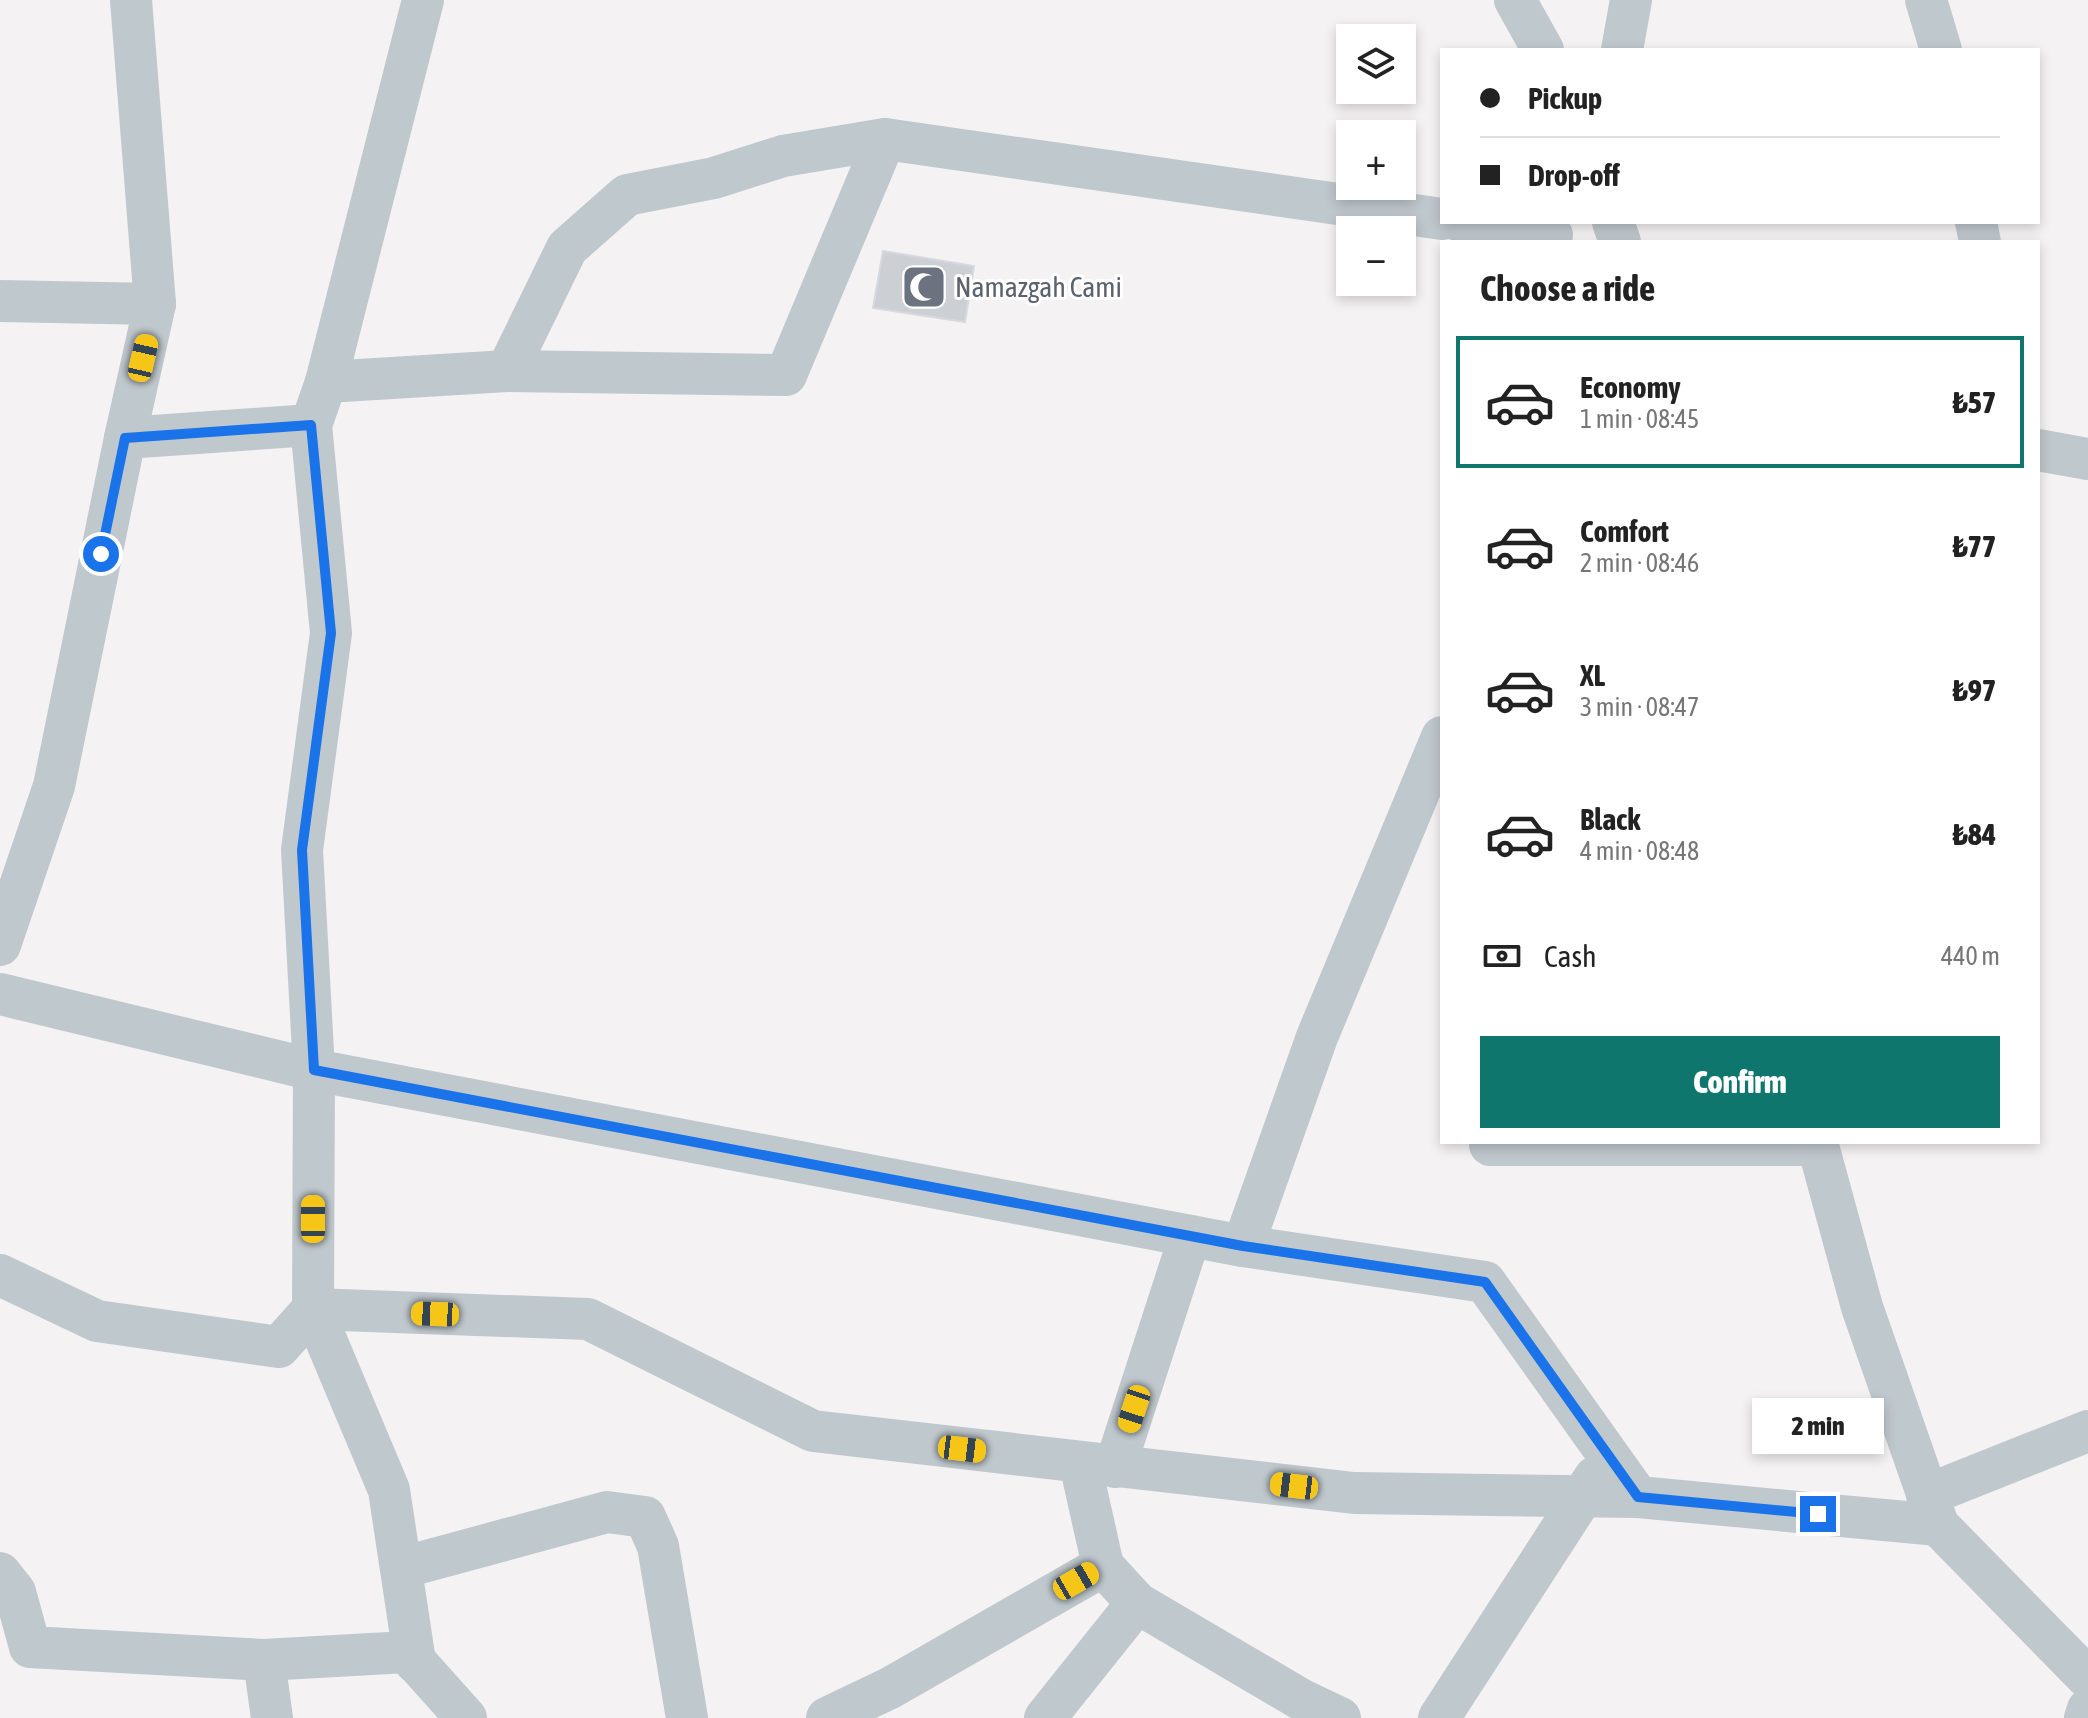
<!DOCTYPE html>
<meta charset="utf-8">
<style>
body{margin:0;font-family:"Asap Condensed",sans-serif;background:#f6f6f6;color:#222;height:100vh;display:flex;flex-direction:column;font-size:30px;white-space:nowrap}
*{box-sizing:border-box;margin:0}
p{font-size:26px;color:#767676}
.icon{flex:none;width:44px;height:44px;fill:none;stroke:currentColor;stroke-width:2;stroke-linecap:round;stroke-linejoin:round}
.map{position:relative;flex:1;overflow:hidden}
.panel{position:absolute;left:1440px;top:240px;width:600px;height:904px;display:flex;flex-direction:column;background:#fff;border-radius:0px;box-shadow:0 4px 12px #0003}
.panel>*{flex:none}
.hud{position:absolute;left:1440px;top:48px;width:600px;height:176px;border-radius:0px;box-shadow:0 4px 12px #0003;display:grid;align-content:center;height:176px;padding:0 40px;background:#fff}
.fabs{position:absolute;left:1336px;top:24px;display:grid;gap:16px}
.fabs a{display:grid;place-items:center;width:80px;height:80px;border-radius:0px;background:#fff;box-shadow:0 4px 12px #0003;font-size:40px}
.end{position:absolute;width:36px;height:36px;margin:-18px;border:10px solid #1a73e8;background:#fff;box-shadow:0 0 0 4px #fff}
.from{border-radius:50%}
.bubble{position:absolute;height:56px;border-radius:0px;background:#fff;box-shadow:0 4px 12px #0003;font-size:26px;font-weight:800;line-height:56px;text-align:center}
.car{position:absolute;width:24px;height:48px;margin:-24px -12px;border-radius:10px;box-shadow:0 0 6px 2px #0007;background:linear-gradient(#f5c518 24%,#345 0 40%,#f5c518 0 76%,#345 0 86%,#f5c518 0)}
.hud b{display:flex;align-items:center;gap:28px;height:76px;font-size:30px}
.hud b+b{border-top:2px solid #e0e0e0}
.hud i{width:20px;height:20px;background:#222}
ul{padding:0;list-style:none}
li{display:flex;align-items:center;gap:24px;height:132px;margin:0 16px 12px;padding:0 24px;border:4px solid transparent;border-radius:0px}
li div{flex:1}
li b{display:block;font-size:30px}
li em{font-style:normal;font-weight:800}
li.active{border-color:#0f766e}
li>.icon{width:72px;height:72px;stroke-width:1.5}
h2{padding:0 40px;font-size:36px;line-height:96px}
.pay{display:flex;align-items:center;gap:20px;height:88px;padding:0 40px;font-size:30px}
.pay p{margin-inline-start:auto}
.action{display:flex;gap:16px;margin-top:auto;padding:16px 40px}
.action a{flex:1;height:92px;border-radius:0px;background:#0f766e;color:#fff;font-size:32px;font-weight:800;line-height:92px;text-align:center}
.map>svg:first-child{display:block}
.building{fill:#ccd0d4;stroke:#d6d9dd;stroke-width:2}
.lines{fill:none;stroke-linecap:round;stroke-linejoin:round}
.minor{stroke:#bfc8cd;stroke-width:42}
.route{stroke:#1a73e8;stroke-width:10}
.labels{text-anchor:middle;stroke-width:6;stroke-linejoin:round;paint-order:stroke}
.worship-label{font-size:28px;fill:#5b616d;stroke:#fff;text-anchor:start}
</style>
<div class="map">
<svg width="2088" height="1718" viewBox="0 0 2088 1718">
<rect width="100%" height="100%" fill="#f4f2f2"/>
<path class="building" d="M883 251 974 266 965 322 873 308Z"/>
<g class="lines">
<g class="minor">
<path d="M1515 0 1543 50"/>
<path d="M1926 0 1941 50"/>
<path d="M1622 50 1631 0"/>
<path d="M885 139 1442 219"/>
<path d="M1462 222 1552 235"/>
<path d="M1613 222 1620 242"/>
<path d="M1976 222 1980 242"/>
<path d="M0 301 155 304"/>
<path d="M326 382 507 371 786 375 885 139 783 156 714 178 627 195 567 248 507 371"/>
<path d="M125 438 311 425"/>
<path d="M2038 450 2088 459"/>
<path d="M0 945 54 786 125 438 155 304 131 0"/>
<path d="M0 994 314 1070 1243 1246 1485 1282 1638 1497 1354 1493 813 1431 588 1319 313 1309 279 1347 97 1321 0 1275"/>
<path d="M1817 1142 1862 1307 1938 1525 2088 1678"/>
<path d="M1490 1145H1818"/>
<path d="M1243 1246 1317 1037 1442 737"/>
<path d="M1080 1463 1103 1566 1137 1603 1302 1700 1340 1718"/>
<path d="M1115 1467 1190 1236"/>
<path d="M1927 1495 2088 1431"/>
<path d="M1638 1497 1938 1525"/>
<path d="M401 1568 607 1512 645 1517 658 1546 687 1718"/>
<path d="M0 1573 15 1592 30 1647 264 1660 407 1652 466 1718"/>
<path d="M264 1660 272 1718"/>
<path d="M415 1662 389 1490 313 1309 314 1070 302 850 331 633 311 425 326 382 423 0"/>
<path d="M827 1718 890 1688 1103 1566"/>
<path d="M1045 1718 1137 1603"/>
<path d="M1439 1718 1595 1477"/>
<path d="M2085 1718 2088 1709"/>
</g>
</g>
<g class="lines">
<path class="route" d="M101 554 125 438 311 425 331 633 302 850 314 1070 1243 1246 1485 1282 1638 1497 1818 1514"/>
</g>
<defs>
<g id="mosque-square" transform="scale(2.3)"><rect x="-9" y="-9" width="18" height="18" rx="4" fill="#6b7280" stroke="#fff"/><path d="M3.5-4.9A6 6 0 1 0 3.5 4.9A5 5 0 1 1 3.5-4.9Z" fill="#fff"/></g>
</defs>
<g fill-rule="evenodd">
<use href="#mosque-square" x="924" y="287"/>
</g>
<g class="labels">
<g class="worship-label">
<text x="955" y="297">Namazgah Cami</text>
</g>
</g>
</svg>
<div class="fabs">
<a><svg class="icon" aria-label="layers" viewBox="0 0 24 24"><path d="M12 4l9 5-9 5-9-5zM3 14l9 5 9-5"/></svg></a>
<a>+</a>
<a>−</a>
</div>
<i class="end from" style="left:101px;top:554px"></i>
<i class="end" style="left:1818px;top:1514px"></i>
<div class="bubble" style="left:1752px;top:1398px;width:132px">2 min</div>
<i class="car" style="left:143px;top:358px;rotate:13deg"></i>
<i class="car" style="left:313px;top:1219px;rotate:0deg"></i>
<i class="car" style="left:435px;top:1314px;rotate:272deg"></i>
<i class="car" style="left:1134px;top:1409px;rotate:198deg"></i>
<i class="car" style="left:962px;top:1449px;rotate:97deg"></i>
<i class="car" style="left:1294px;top:1486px;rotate:277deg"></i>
<i class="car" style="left:1076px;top:1581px;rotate:60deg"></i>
<div class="hud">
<b><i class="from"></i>Pickup</b>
<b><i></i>Drop-off</b>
</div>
<section class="panel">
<h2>Choose a ride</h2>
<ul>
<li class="active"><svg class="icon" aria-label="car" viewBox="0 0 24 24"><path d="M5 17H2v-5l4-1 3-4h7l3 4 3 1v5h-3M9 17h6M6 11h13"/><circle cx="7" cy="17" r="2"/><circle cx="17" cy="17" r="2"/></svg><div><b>Economy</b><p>1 min · 08:45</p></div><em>₺57</em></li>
<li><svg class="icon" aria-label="car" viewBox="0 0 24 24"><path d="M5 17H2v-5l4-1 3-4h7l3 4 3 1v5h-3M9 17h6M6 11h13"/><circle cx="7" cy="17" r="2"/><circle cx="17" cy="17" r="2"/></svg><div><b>Comfort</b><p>2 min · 08:46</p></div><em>₺77</em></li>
<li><svg class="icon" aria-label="car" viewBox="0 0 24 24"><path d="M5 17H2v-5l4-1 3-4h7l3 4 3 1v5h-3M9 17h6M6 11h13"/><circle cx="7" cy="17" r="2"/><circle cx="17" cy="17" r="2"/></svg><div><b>XL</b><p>3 min · 08:47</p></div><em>₺97</em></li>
<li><svg class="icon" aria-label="car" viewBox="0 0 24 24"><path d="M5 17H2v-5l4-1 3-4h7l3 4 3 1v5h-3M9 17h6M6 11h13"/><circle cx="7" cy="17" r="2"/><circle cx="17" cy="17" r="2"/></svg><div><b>Black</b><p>4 min · 08:48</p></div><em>₺84</em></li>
</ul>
<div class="pay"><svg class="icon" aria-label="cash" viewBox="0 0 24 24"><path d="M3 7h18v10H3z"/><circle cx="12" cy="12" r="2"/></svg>Cash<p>440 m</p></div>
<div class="action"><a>Confirm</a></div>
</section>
</div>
